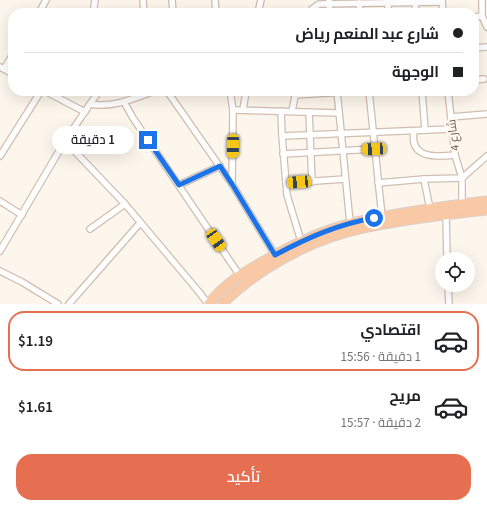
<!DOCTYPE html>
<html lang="ar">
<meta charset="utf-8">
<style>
body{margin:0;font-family:"Source Sans 3",Cairo,sans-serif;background:#f2f2f2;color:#202124;direction:rtl;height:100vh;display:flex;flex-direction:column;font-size:15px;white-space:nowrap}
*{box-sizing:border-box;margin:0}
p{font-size:13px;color:#757577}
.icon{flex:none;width:22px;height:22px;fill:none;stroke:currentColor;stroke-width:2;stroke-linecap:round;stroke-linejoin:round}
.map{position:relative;height:304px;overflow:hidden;direction:ltr}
.drawer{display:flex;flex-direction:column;background:#fff;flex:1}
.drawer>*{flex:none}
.top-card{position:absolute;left:8px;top:8px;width:471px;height:88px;border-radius:16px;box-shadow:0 4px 16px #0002;direction:rtl;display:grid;align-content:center;height:88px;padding:0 16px;background:#fff}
.controls{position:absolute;left:435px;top:252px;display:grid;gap:8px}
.controls a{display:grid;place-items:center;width:40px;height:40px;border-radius:50%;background:#fff;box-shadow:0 4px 16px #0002;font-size:20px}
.end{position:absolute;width:18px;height:18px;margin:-9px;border:5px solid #1a73e8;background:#fff;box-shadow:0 0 0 2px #fff}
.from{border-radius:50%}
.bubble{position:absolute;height:28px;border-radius:14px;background:#fff;box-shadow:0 4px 16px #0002;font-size:13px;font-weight:600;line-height:28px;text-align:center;direction:rtl}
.car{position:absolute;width:12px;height:24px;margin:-12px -6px;border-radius:5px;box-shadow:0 0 3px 1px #0007;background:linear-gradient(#f5c518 24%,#345 0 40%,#f5c518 0 76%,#345 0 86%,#f5c518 0)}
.top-card b{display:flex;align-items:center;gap:14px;height:38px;font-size:15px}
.top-card b+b{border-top:1px solid #e0e0e0}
.top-card i{width:10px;height:10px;background:#202124}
ul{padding:7px 0 0;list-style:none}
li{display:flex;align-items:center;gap:12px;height:60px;margin:0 8px 6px;padding:0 8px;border:2px solid transparent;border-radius:16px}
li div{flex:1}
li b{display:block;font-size:15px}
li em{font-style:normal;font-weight:600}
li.on{border-color:#e76f51}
li>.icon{width:36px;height:36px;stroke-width:1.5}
.cta{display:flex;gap:8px;margin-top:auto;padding:8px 16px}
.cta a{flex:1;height:46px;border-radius:16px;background:#e76f51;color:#fff;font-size:16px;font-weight:600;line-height:46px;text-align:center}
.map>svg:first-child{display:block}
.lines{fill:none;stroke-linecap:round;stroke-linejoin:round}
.minor-casing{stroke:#d1beb0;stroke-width:8}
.trunk-casing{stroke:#dad1cd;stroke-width:11}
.minor{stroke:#fff;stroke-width:5.5}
.trunk{stroke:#f9c8a4;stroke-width:9}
.route{stroke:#1a73e8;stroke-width:5}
.labels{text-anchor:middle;stroke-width:4;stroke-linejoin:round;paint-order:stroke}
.street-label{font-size:12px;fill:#7a5c4d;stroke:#fffaf3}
</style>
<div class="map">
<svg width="487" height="304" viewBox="0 0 487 304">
<rect width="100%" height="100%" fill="#fdf6ec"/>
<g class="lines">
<g class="minor-casing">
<g id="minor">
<path d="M143 0 144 13"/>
<path d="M172 0 173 13"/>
<path d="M215 0 216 13"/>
<path d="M329 0 330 13"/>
<path d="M387 0 389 13"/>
<path d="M442 0 443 13"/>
<path d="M482 0V16L487 27"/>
<path d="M359 3 360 13"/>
<path d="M415 3 416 13"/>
<path d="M39 13 46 0"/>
<path d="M93 13 95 0"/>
<path d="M258 13 261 0"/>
<path d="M310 13 312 9 319 4 442 2"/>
<path d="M474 17 482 16"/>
<path d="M474 48 487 47"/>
<path d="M0 67 13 74"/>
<path d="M4 69 13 54"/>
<path d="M474 80 484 79"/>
<path d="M45 91 85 112"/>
<path d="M167 91 232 184 275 255"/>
<path d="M230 91 233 110 232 184"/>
<path d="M337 91 350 223"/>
<path d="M369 91 382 217"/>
<path d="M422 91 425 130"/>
<path d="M295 95 360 91"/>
<path d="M124 102 133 118 240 276"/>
<path d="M90 104 99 91"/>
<path d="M233 110 339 113"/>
<path d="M243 110 246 91"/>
<path d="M281 111 282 136 287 195 301 241"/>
<path d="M292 111 296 91"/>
<path d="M309 112 312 182"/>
<path d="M451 117 487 114"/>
<path d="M414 131C409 159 436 157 455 155"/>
<path d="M282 136 452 129"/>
<path d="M65 141 125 204 199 292 208 304"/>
<path d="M283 154 374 149"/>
<path d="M0 156 41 91"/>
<path d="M424 179 430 209"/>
<path d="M286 183 345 179"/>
<path d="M378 183 424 179 462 178 455 155 448 91"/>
<path d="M179 185 220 166"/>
<path d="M0 201 22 215"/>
<path d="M462 207V178L487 156"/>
<path d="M446 215 447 259"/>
<path d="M90 229 125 204"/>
<path d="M0 251 65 141 90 104C112 108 133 99 154 91"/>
<path d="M0 271 22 282 58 304"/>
<path d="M448 285 449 304"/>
<path d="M69 304 140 223"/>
</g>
</g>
<g class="trunk-casing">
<g id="trunk">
<path d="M209 304C224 283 249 269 271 257 291 246 310 236 332 229 353 221 375 218 397 214 427 209 457 204 487 201"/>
<path d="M222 304C255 271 305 243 351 231 370 226 389 223 408 220 434 216 461 213 487 210"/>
</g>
</g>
<use href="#minor" class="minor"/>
<use href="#trunk" class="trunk"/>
</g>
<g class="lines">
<path class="route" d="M148 140 179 185 220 166 232 184 275 255C307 238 338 224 374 218"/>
</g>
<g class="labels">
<g class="street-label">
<text transform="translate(453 135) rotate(-97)" y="4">شارع 4</text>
</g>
</g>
</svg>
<div class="controls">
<a><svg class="icon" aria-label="locate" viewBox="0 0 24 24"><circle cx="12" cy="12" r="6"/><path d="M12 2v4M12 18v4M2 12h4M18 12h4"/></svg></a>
</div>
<i class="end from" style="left:374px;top:218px"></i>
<i class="end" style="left:148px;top:140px"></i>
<div class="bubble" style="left:52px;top:126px;width:82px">1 دقيقة</div>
<i class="car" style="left:233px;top:146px;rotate:181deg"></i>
<i class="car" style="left:374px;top:149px;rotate:267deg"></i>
<i class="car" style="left:299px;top:182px;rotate:266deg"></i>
<i class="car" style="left:216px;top:240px;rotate:146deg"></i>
<div class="top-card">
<b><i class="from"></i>شارع عبد المنعم رياض</b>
<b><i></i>الوجهة</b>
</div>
</div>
<section class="drawer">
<ul>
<li class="on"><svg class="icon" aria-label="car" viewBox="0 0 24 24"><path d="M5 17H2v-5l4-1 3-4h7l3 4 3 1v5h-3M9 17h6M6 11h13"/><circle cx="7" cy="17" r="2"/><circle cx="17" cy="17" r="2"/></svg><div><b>اقتصادي</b><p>1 دقيقة · 15:56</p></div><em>$1.19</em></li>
<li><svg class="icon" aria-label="car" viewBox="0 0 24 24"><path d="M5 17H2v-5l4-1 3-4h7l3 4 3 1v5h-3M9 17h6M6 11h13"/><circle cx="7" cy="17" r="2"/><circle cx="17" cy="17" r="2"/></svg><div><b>مريح</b><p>2 دقيقة · 15:57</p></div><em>$1.61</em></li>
</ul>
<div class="cta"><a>تأكيد</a></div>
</section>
